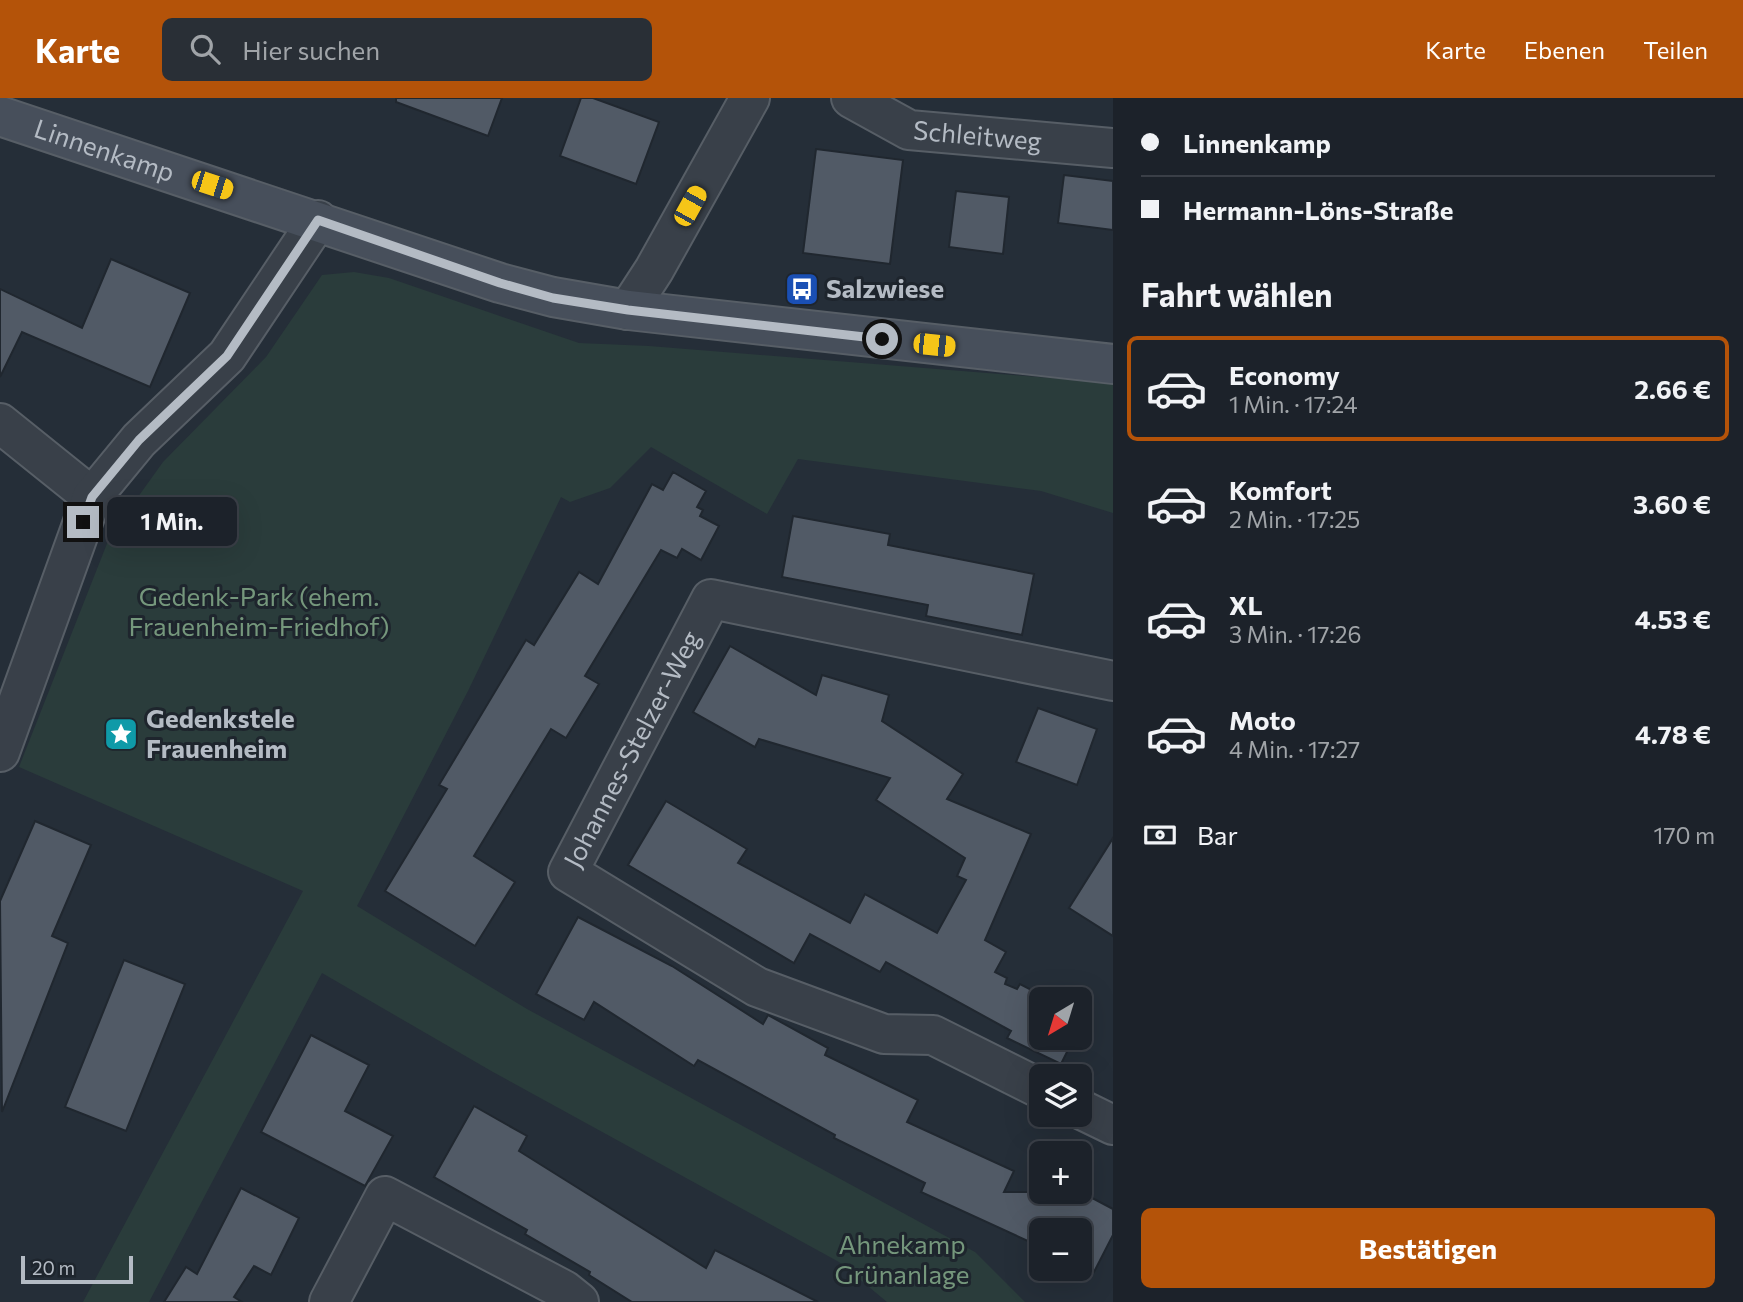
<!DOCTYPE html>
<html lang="de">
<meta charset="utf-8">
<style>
body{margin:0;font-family:Commissioner,sans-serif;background:#292f36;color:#f1f3f6;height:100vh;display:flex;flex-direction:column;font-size:26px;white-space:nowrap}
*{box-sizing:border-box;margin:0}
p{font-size:23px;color:#a0a4a8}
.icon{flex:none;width:38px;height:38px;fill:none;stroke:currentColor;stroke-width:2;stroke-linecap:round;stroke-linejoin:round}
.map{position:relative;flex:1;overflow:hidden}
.panel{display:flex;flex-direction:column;background:#1c222a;width:630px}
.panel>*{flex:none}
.hud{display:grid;align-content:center;height:154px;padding:0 28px;background:#1c222a}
.needle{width:46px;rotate:218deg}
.fabs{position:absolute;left:1029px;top:889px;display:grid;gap:14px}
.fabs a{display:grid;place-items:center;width:63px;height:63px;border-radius:10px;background:#1c222a;box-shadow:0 7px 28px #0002,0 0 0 2px #3a3f47;font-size:35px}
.scale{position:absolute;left:21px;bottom:18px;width:112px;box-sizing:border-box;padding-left:7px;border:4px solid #b4bbc4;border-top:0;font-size:19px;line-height:24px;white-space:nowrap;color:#b4bbc4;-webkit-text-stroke:5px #1e252d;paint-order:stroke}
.end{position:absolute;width:32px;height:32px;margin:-16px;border:9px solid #b4bbc4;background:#111;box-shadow:0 0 0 4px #111}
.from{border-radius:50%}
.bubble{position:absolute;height:49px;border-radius:10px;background:#1c222a;box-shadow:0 7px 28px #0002,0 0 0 2px #3a3f47;font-size:23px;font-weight:700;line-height:49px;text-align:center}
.car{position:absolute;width:21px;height:42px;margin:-21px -10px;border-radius:9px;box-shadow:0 0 5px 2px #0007;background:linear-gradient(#f5c518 24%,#345 0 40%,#f5c518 0 76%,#345 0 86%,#f5c518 0)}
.hud b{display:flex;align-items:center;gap:24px;height:66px;font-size:26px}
.hud b+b{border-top:2px solid #3a3f47}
.hud i{width:18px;height:18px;background:#f1f3f6}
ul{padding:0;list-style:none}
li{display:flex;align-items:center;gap:21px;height:105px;margin:0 14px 10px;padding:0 14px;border:4px solid transparent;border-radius:10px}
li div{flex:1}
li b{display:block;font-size:26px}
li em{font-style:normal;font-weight:700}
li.on{border-color:#b45309}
li>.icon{width:63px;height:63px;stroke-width:1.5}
h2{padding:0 28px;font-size:32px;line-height:84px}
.pay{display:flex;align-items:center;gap:18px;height:77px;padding:0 28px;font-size:26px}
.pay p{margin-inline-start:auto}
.cta{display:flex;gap:14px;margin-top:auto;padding:14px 28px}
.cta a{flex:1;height:80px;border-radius:10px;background:#b45309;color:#fff;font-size:28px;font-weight:700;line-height:80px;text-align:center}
header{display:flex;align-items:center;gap:42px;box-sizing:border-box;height:98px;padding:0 35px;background:#b45309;color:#fff}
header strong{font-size:33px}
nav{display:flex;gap:38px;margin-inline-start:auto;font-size:24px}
.search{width:490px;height:63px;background:#292f36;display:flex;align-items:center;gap:18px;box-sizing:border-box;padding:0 24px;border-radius:10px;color:#a0a4a8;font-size:26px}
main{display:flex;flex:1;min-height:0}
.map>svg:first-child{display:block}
.green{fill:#2a3c3b}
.building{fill:#515a66;stroke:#20272f;stroke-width:2}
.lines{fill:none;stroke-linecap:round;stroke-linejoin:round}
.minor-casing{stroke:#575e66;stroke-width:42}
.secondary-casing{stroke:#575e66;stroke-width:42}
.minor{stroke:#394049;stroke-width:38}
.secondary{stroke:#474f5b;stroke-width:38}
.route{stroke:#b4bbc4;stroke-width:9}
.labels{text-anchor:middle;stroke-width:6;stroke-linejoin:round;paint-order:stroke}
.street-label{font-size:26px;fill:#b4bbc4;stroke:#1e252d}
.poi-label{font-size:26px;font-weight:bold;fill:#b4bbc4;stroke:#1e252d;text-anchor:start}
.park-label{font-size:26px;fill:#75977c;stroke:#1e252d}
</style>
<header>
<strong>Karte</strong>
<div class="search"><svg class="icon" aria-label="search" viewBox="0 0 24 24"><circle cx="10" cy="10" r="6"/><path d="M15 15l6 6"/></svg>Hier suchen</div>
<nav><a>Karte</a><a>Ebenen</a><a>Teilen</a></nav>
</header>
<main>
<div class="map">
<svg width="1113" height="1204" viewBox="0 0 1113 1204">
<rect width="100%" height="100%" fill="#252e38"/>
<path class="green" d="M354 174 389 180 579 245 649 248 1113 285V415L1041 393 798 361 767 416 651 349 610 390 570 404 561 399 468 593 357 808 527 911 975 1154 1025 1204H887L839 1164 493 974 322 875 149 1204H83L303 793 19 669 110 438 163 364 266 259 322 177Z"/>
<g class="building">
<path d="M396 0H502L488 38 396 4Z"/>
<path d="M581 0H593L659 24 636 86 560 58Z"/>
<path d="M816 51 903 62 890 166 803 155Z"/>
<path d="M1064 77 1113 83V132L1058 125Z"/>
<path d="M956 93 1009 99 1003 156 949 149Z"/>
<path d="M111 161 190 195 150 289 22 234 0 279V191L82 230Z"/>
<path d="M673 374 706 393 697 409 703 412 700 418 719 428 701 462 682 451 677 460 661 452 585 578 599 586 566 640 551 631 474 758 515 784 475 848 385 793 447 691 439 687 526 542 534 547 579 474 598 486 652 386 663 392Z"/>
<path d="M793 418 890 436 888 447 1034 476 1022 537 926 518 928 507 782 479Z"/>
<path d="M730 548 816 597 822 577 889 597 882 623 963 676 947 701 1031 736 985 842 1006 854 995 874 1007 880 1005 886 1017 891 1020 886 1049 901H1041V940H1074L1061 966 1007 940 1011 933 886 864 880 874 810 836 794 865 628 767 666 703 747 751 738 765 850 825 865 796 937 835 966 782 957 778 965 760 876 702 890 680 759 641 755 649 693 614Z"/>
<path d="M1038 610 1097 631 1077 687 1016 664Z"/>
<path d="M35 723 91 747 52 838 68 845 2 1014 0 803Z"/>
<path d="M1113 740V838L1069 810Z"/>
<path d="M578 819 672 868 763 926 768 917 828 950 825 957 918 1002 907 1024 1014 1073 1004 1094H1081L1113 1111V1137L1094 1174 1080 1167V1132H1041V1149L921 1094 925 1085 834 1040 835 1037 698 962 694 968 594 904 584 922 536 896Z"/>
<path d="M124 862 185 886 126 1033 65 1009Z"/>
<path d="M311 937 369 967 345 1013 393 1038 365 1088 261 1034Z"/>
<path d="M474 1008 527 1038 519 1053 706 1170 715 1152 818 1204H632L589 1177 590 1174 525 1136 527 1132 434 1079Z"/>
<path d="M241 1090 299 1120 271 1177 254 1168 234 1199 242 1204H164L186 1169 197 1176Z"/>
</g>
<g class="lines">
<g class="minor-casing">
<g id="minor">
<path id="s1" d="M851 0 909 32 1113 50"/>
<path d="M628 212 654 172 750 0"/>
<path d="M0 325 92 399"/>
<path d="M0 654 92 399 139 342 227 258 318 122"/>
<path id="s2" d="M1041 991 933 937 884 936 757 889 568 774 711 501 1113 583"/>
<path d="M1080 1011 1113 1027"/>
<path d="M329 1204 385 1098 564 1192 579 1204"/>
</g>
</g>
<g class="secondary-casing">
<g id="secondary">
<path id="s3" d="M0 18 500 185 553 199 628 212 1113 266"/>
</g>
</g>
<use href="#minor" class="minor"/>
<use href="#secondary" class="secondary"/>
</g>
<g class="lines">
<path class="route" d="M83 424 92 399 139 342 227 258 318 122 500 185 553 200 628 212 882 241"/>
</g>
<defs>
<g id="bus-square" transform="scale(1.75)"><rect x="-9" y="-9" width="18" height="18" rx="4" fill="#1a4fb4" stroke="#1e252d"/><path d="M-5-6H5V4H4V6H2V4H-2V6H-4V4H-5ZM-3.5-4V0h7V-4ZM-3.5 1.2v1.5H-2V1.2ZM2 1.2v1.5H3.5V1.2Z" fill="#fff"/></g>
<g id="sight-square" transform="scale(1.75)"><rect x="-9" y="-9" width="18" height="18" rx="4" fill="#0f9aa8" stroke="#1e252d"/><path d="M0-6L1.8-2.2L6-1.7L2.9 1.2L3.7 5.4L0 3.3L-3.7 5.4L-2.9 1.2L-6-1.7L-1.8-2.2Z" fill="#fff"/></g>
</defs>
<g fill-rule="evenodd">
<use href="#bus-square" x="802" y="191"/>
<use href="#sight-square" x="121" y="636"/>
</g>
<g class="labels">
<g class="street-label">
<text dy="9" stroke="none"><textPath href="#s1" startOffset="135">Schleitweg</textPath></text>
<text dy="9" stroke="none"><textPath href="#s3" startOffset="110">Linnenkamp</textPath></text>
<text dy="9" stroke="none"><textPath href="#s2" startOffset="665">Johannes-Stelzer-Weg</textPath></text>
</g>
<g class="poi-label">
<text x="826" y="200">Salzwiese</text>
<text x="146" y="630">Gedenkstele<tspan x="146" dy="30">Frauenheim</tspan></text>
</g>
<g class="park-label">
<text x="259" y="508">Gedenk-Park (ehem.<tspan x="259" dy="30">Frauenheim-Friedhof)</tspan></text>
<text x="902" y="1156">Ahnekamp<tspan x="902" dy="30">Grünanlage</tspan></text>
</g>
</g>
</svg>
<div class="fabs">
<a><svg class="needle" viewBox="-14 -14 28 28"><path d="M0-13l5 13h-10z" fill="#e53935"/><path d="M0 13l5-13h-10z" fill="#a0a4a8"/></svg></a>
<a><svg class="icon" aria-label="layers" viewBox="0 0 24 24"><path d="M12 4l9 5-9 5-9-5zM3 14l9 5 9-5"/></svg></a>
<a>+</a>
<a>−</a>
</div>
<div class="scale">20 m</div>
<i class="end from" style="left:882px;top:241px"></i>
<i class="end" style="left:83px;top:424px"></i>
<div class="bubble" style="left:107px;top:399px;width:130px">1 Min.</div>
<i class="car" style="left:212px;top:87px;rotate:108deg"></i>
<i class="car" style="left:690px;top:108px;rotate:29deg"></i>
<i class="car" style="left:934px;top:247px;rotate:96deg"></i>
</div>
<section class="panel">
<div class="hud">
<b><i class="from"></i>Linnenkamp</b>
<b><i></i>Hermann-Löns-Straße</b>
</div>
<h2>Fahrt wählen</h2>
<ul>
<li class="on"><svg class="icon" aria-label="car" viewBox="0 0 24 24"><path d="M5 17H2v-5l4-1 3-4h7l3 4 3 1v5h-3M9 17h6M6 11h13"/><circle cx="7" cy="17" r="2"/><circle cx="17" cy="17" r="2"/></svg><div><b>Economy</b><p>1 Min. · 17:24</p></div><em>2.66 €</em></li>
<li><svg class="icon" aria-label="car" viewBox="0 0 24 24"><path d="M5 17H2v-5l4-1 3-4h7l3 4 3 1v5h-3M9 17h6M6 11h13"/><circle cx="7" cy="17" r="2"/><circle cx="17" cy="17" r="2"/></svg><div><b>Komfort</b><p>2 Min. · 17:25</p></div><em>3.60 €</em></li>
<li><svg class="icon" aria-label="car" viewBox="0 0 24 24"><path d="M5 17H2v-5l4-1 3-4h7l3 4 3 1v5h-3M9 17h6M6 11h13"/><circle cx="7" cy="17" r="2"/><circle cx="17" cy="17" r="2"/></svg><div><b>XL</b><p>3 Min. · 17:26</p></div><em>4.53 €</em></li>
<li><svg class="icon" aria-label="car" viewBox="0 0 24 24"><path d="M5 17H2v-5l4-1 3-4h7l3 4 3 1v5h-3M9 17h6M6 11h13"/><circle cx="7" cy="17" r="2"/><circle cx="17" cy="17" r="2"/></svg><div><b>Moto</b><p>4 Min. · 17:27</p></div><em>4.78 €</em></li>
</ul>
<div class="pay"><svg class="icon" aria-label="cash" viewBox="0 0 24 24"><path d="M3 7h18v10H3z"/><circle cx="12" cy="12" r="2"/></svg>Bar<p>170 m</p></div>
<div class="cta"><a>Bestätigen</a></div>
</section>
</main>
